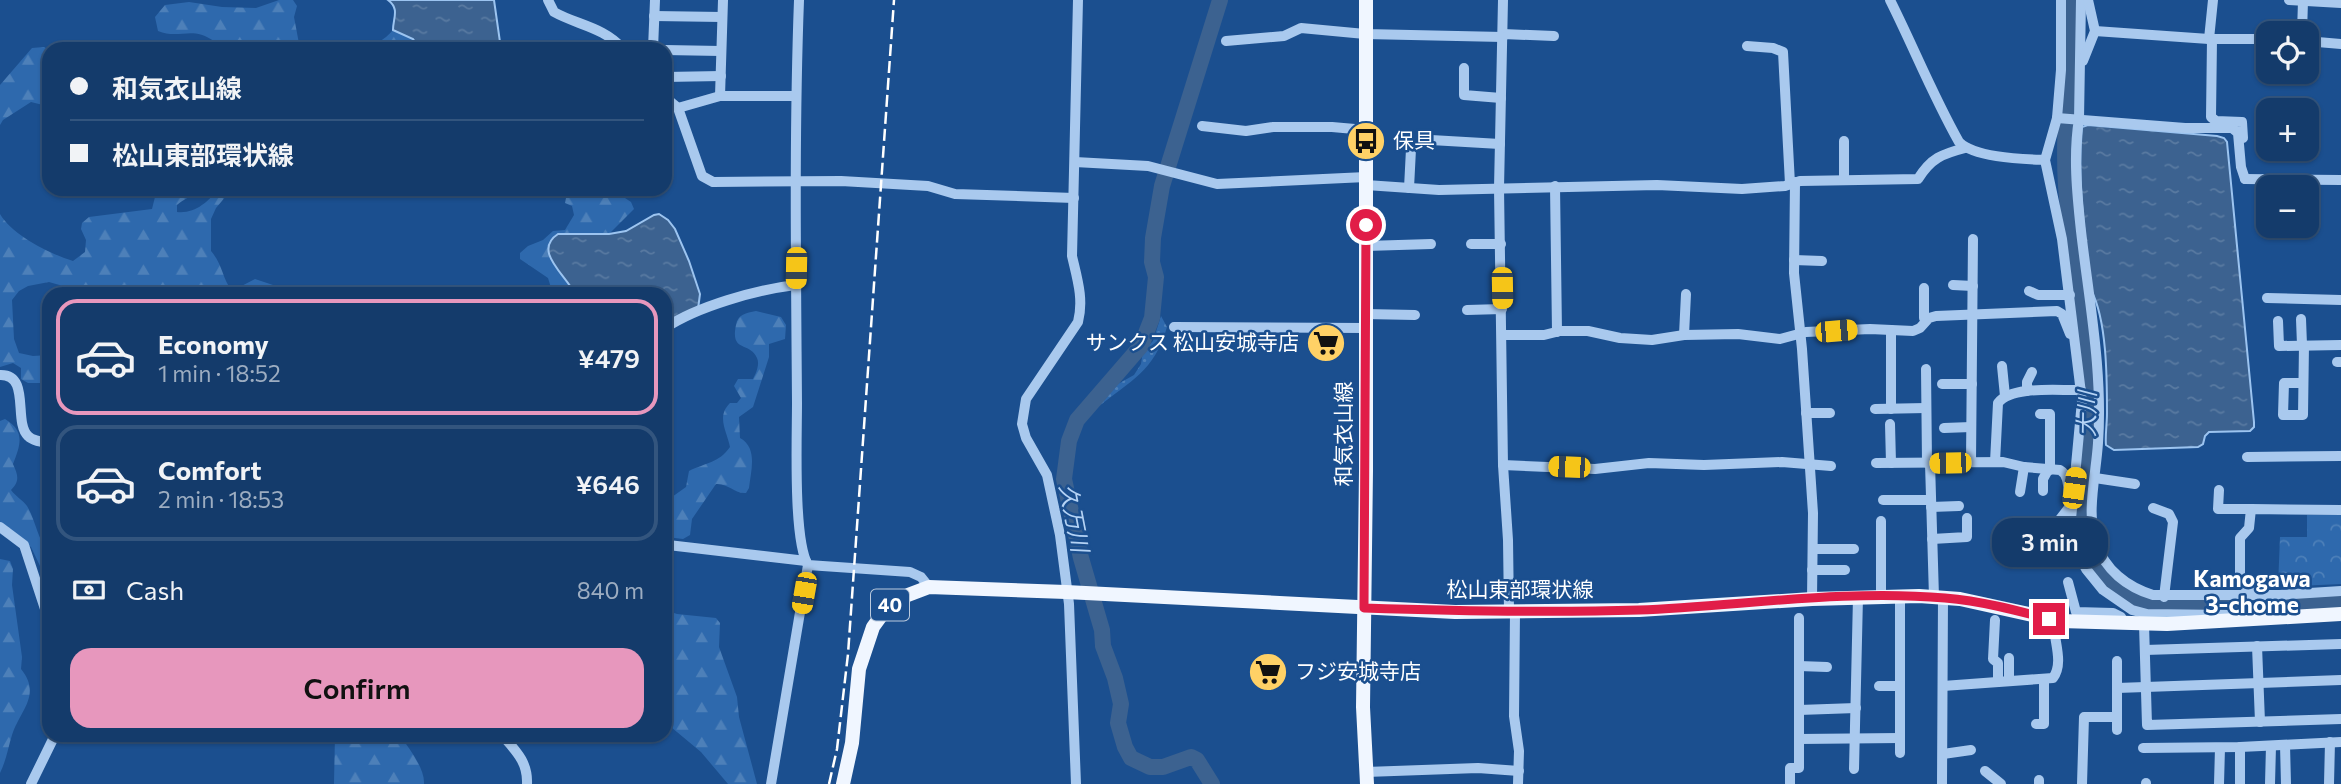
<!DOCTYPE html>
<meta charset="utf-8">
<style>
body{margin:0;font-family:Commissioner,"Noto Sans JP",sans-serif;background:#214673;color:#f1f3f6;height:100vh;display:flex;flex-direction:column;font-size:26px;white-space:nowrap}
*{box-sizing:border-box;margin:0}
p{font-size:23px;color:#9dadc1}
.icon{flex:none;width:38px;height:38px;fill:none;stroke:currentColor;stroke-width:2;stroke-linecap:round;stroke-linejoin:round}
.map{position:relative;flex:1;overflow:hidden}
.drawer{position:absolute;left:42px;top:287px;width:630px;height:455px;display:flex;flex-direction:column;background:#143b6b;border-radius:21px;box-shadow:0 2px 5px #0004,0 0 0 2px #33557e}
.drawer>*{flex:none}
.banner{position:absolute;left:42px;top:42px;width:630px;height:154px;border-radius:21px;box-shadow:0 2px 5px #0004,0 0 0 2px #33557e;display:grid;align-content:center;height:154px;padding:0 28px;background:#143b6b}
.buttons{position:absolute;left:2256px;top:21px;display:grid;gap:14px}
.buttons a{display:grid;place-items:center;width:63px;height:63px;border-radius:14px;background:#143b6b;box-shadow:0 2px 5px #0004,0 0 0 2px #33557e;font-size:35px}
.end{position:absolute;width:32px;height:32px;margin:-16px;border:9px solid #e11d48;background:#fff;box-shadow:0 0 0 4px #fff}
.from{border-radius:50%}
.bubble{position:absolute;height:49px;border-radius:21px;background:#143b6b;box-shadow:0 2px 5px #0004,0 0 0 2px #33557e;font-size:23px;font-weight:600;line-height:49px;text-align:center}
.car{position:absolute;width:21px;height:42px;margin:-21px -10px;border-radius:9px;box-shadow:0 0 5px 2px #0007;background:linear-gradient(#f5c518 24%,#345 0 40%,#f5c518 0 76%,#345 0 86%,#f5c518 0)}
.banner b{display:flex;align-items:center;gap:24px;height:66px;font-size:26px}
.banner b+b{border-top:2px solid #33557e}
.banner i{width:18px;height:18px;background:#f1f3f6}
ul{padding:12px 0 0;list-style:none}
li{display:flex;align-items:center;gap:21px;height:116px;margin:0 14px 10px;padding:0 14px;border:4px solid #33557e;border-radius:21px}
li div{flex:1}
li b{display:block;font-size:26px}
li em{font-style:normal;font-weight:600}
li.active{border-color:#e797bd}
li>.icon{width:63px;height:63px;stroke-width:1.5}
.pay{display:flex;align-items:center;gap:18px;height:77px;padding:0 28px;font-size:26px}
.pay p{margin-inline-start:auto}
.button{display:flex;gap:14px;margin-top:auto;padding:14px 28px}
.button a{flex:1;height:80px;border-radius:21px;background:#e797bd;color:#111;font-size:28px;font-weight:600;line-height:80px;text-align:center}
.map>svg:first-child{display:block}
.grass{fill:url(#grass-dots)}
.forest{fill:url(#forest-firs)}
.park{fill:url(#park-crowns)}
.water{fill:url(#water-ripples);stroke:#9cc4f0;stroke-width:2}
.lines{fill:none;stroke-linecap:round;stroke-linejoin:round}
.river{stroke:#3c6290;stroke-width:16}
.minor{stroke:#a9c9ee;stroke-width:10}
.major{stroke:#f0f6ff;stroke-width:14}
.rail{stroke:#fff;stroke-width:2.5;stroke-dasharray:12 5;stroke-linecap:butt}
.route{stroke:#e11d48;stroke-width:9}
.labels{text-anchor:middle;stroke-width:5;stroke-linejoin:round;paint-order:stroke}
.shield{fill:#1b4f8f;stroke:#bbcadd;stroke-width:2}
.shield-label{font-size:19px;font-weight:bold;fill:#fff}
.poi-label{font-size:21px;fill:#fff;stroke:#1b4f8f;text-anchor:start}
.street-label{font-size:21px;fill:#fff;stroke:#1b4f8f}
.water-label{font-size:23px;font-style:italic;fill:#b5d3f5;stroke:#1b4f8f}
.neighbourhood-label{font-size:23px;font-weight:bold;fill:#fff;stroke:#1b4f8f}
</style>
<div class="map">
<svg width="2341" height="784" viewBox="0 0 2341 784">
<defs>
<pattern id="grass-dots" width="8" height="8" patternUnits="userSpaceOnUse" patternTransform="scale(1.75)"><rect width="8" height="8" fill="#2e69ad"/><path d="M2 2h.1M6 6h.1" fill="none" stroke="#4d80b9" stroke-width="1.8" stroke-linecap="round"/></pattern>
<pattern id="forest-firs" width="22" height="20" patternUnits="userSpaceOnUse" patternTransform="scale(1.75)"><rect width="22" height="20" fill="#2e69ad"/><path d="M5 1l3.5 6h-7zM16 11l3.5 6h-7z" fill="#4d80b9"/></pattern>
<pattern id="park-crowns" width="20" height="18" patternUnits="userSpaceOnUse" patternTransform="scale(1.75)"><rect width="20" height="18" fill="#2e69ad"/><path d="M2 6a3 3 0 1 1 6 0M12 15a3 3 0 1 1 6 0" fill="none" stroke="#4d80b9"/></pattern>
<pattern id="water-ripples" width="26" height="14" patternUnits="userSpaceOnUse" patternTransform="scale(1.75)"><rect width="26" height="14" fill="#3c6290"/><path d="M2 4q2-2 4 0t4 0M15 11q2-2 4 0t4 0" fill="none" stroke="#597aa1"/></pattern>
</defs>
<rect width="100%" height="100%" fill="#1b4f8f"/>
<path class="grass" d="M1161 316 1167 327C1154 372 1131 380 1098 407L1116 385 1134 375 1141 364 1143 351 1153 341Z"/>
<g class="forest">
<path d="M279 0H293L297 6 294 17 300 49H216L214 41C191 25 180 40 158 31L155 17 165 5 189 2 222 7 256 8Z"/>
<path d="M393 30 413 39 420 49H338L347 42C366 49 379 46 393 30Z"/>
<path d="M44 47 49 50V99L43 105 31 102 3 120 0 125V85L32 48Z"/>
<path d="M157 189H198C194 196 183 199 177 205V212C195 214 208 202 218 189H232L216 208 211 219V251C223 265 222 278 232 291L255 279 273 285 277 294H119L84 288 77 290 49 282 28 286 19 291 12 300 14 339 19 353 33 356 49 355V383H28L21 379V368L13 363 0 367V214C12 235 50 254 73 261L85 252 86 240 81 229 82 223 89 217 152 209Z"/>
<path d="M566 198H625L631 202 634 209 609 234H558L575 294H553L548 278 520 259V253L528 246 543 240 553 231 565 230 574 215 572 206 565 203Z"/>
<path d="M756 311 781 317 786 325 785 339 769 344V357L753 407 739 417 740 438C758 448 751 470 749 488L746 493C735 494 728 483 716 484L692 519 690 535 683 539 667 537 665 534 669 520 668 513 665 512V502L686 487 689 471C705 463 719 463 730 447 727 431 716 417 730 403H737L741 398 734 386 738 379H753C756 374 760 364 757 358 750 341 730 353 736 325 738 314 746 313 756 311Z"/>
<path d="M5 419C25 431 21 444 13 464 18 475 20 481 11 490 16 497 23 500 27 506 36 521 37 539 49 552V585L31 547 0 526V421Z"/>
<path d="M0 559 10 561 13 569 12 585 22 657 21 669C42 695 20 710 12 735 8 748 6 761 0 773Z"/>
<path d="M665 610 677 614 716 618 720 623 719 647 737 697 739 717 757 784H728L701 752 665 722Z"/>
<path d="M335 735H400C409 749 425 768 424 784H334Z"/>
</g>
<path class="park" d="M2307 515H2341V584L2278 587 2280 537H2307Z"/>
<g class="water">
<path d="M388 0H494L501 49H420L413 39 393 30C393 18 400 9 388 0Z"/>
<path d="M2088 125 2217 136 2224 138 2227 142 2254 422V427L2250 431 2209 432 2205 436 2203 444 2198 447 2114 450 2106 445C2105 436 2107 424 2107 413 2107 379 2107 320 2091 290 2085 236 2077 182 2082 127Z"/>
<path d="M659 214 668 220 675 229 689 261 700 294 698 309 665 323V294H575C566 275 532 251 558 234H609L626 231 654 215Z"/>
</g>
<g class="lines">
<g class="river">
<path d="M2071 0C2072 62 2062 124 2066 186 2071 260 2090 333 2090 407 2091 455 2068 507 2087 554 2100 585 2129 602 2161 608L2341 602"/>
<path d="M1212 784 1197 760 1191 757 1163 767H1150L1131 758 1125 747 1118 723 1121 704 1115 678 1103 646 1102 630 1081 558 1064 479 1069 441 1077 420 1141 346 1152 318 1156 277 1152 262 1153 238 1162 186 1220 0"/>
</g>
<g class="minor">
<path d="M548 0 554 12C577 25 604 27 623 49"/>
<path d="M723 0 720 96H795"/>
<path d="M799 0C794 134 796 268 797 403 797 437 793 540 808 565L910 572 921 577 929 587"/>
<path d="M1503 0 1499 188 1503 465 1508 540 1509 612"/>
<path d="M1890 0C1914 48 1933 96 1959 142 1975 158 2023 159 2045 160"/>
<path d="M2061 0V70L2057 118 2045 160 2062 239 2082 401 2071 519 2079 556 2086 569 2103 590 2132 610 2147 614 2228 615"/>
<path d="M2081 0 2079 119C2073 155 2077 194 2081 231 2089 301 2103 372 2098 443 2096 475 2086 513 2096 543 2105 570 2127 587 2153 595H2279L2341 591"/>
<path d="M2289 0 2341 3"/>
<path d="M654 16 722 17"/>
<path d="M2095 31 2209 39H2268"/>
<path d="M2302 33 2303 1"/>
<path d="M1503 34 1554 36"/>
<path d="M2209 39 2213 0"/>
<path d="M2212 39 2211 117 2216 121 2242 122 2243 138"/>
<path d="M1226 41 1284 36 1301 28 1365 34 1503 37"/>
<path d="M2306 41 2341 44"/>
<path d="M1747 46 1773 48 1783 52 1790 184"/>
<path d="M653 49 655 0"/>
<path d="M665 50 721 51"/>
<path d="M2083 61 2095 31 2088 0"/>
<path d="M1464 68V95L1501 98"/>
<path d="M665 77 721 76"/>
<path d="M665 97 678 108 702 176 713 182 841 181 928 186 955 194 1074 198"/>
<path d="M678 108 720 96"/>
<path d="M2057 118 2185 128H2232L2238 133 2241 167 2245 179"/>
<path d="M1202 126 1246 131 1273 127H1332L1366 130"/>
<path d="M1431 140 1500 144"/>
<path d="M1844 141V180"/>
<path d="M1075 162 1148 166 1217 184 1366 177"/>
<path d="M2245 179 2341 180"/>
<path d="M2264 179 2265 227"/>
<path d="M1795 182 1794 273 1802 349 1813 513 1812 599"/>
<path d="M1366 185 1439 190 1657 185 1742 189 1785 186 1800 181 1918 179C1931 158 1942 154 1965 148"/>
<path d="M1555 186 1557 332"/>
<path d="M1409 188 1411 149"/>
<path d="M1471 244H1501"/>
<path d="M1366 246 1431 244"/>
<path d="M1794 260 1822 261"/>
<path d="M1953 285 1973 286"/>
<path d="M1924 288V318L1926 320"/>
<path d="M2029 291 2038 295H2070"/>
<path d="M2267 298 2341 300"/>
<path d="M1467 310 1502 309"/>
<path d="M1365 314 1415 315"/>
<path d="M2301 319 2302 345"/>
<path d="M2278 321 2279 346 2341 345"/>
<path d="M1174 327 1365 328"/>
<path d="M665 328C698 306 756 290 795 285"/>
<path d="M1503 335H1544L1560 331H1588L1620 338 1652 340 1684 335 1738 334 1780 339 1806 332 1870 329 1913 331 1920 328 1929 318 1936 316 2057 311 2062 314 2070 334"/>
<path d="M1684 335 1686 294"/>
<path d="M2337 362H2341"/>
<path d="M2002 366 2005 396"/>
<path d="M1926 369 1927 463"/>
<path d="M0 375C31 374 13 422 28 436 33 441 42 442 49 443"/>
<path d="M2303 383H2284L2283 415H2303L2304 345"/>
<path d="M1942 384H1972"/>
<path d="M2027 391V382L2032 372"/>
<path d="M1875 409 1926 408"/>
<path d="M1891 409V330"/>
<path d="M1806 413H1830"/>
<path d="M2040 414H2050V470"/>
<path d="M1890 424 1891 463"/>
<path d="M1944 428 1971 427"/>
<path d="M2247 457 2341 456"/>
<path d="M1971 462 1973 239"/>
<path d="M1995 462 1998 403C2012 385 2060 391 2081 390"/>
<path d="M1876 463 2003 462 2024 467 2060 470C2072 477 2066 494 2071 505L2057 523 2039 528"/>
<path d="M1930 463 1934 597"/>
<path d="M1503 465 1595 469 1649 463 1704 465 1782 462 1831 466"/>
<path d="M2095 478 2135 484"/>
<path d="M2219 490 2218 509H2251"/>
<path d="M2043 491V479L2048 470"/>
<path d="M2020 492 2024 467"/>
<path d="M1883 500H1931"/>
<path d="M1931 507 1959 506"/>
<path d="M2153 508 2169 514 2173 522 2164 597"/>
<path d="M0 527 24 545 45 609 49 654"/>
<path d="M1932 539 1967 537V518"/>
<path d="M668 545 806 561"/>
<path d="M1813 549H1854"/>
<path d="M1812 570H1845"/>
<path d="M2068 582 2076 612 2113 613 2121 617 2124 623"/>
<path d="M2261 589 2246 588 2240 579V538L2249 528 2251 509 2341 510"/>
<path d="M1881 597V521"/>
<path d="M1900 597V753"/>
<path d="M1515 612 1514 716 1519 751 1518 784"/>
<path d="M1995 620 1993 659 1998 663V681"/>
<path d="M2144 624 2147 725 2341 719"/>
<path d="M2257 646 2260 722"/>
<path d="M2145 650 2341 644"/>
<path d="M2009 658V680"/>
<path d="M2117 661V730"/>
<path d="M1799 666 1827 667"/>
<path d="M1879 686H1900"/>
<path d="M1943 686 2053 678C2065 662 2052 637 2054 620"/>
<path d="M2117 688 2341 680"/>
<path d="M1799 710 1856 708"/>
<path d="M2036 724H2044V679"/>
<path d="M502 735C516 751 528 762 527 784"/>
<path d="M1799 739 1900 738"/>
<path d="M2285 745 2286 784"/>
<path d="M2240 747V784"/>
<path d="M2143 748 2240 747 2341 742"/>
<path d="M1943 754 1971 750"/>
<path d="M1854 769 1858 597"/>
<path d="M1985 771 2001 784"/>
<path d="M1366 772 1478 768 1519 771"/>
<path d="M2039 780V784"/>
<path d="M2146 783V784"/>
<path d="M31 784 55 735"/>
<path d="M771 784 808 565"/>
<path d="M1076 784 1069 604 1060 535 1047 475 1026 438 1022 424 1026 399 1078 322C1084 299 1077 278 1072 256L1078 0"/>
<path d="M1790 784V768H1799V618"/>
<path d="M1942 784 1943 598"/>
<path d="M2082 784 2084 717H2117"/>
<path d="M2219 784 2220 748"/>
<path d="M2270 784 2271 746"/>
<path d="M2329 784 2330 742"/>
</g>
<g class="major">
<path d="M1366 0V471L1363 707 1367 784"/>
<path d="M843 784 852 743 859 669 873 627 889 605 900 598 929 587 1066 592 1455 612 1639 610 1812 599 1919 596 1960 599 2060 621 2167 624 2341 614"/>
</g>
<path class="rail" d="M829 784 837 749 848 654 894 0"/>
</g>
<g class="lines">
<path class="route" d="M1366 225 1364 608C1456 611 1547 613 1639 610 1740 606 1844 589 1945 598 1981 601 2015 610 2049 619"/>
</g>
<defs>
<g id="bus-disc" transform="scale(2.0125)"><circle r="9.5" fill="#ffd166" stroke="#1b4f8f"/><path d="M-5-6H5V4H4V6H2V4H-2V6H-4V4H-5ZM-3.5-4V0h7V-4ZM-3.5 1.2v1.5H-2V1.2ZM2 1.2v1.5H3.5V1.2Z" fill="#111"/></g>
<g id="supermarket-disc" transform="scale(2.0125)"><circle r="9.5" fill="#ffd166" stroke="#1b4f8f"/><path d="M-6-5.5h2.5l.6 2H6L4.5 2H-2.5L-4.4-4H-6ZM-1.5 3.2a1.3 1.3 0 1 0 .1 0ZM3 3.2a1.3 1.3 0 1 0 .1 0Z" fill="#111"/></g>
</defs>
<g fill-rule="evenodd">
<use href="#bus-disc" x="1366" y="141"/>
<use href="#supermarket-disc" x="1326" y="343"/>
<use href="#supermarket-disc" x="1268" y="672"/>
</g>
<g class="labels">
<rect class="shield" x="871" y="589.5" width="38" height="31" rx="5"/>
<g class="shield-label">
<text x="890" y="612">40</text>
</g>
<g class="poi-label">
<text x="1393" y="148">保具</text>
<text x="1299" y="350" text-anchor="end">サンクス 松山安城寺店</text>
<text x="1295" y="679">フジ安城寺店</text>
</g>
<g class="street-label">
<text transform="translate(1344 434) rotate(-90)" y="7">和気衣山線</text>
<text x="1520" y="597">松山東部環状線</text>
</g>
<g class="water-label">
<text transform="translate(2087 414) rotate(-89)" y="8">大川</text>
<text transform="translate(1074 518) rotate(79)" y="8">久万川</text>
</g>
<g class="neighbourhood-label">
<text x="2252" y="587">Kamogawa<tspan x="2252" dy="26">3-chome</tspan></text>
</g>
</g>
</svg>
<div class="buttons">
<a><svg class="icon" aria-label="locate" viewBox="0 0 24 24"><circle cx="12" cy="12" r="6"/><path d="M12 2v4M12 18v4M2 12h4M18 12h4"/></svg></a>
<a>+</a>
<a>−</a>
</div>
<i class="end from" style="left:1366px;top:225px"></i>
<i class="end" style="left:2049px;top:619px"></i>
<div class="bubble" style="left:1992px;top:518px;width:116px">3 min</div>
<i class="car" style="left:796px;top:268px;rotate:181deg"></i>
<i class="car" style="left:1502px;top:288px;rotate:179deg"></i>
<i class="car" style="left:1836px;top:331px;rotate:85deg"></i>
<i class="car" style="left:1950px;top:463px;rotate:269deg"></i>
<i class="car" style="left:1569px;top:467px;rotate:272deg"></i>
<i class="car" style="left:2074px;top:488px;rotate:8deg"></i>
<i class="car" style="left:804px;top:593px;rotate:190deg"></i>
<div class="banner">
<b><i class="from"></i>和気衣山線</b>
<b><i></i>松山東部環状線</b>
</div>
<section class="drawer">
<ul>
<li class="active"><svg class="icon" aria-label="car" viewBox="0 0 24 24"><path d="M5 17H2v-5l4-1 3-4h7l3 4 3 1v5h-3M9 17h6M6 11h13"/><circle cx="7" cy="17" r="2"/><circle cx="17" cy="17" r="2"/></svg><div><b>Economy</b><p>1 min · 18:52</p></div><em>¥479</em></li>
<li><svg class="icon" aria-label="car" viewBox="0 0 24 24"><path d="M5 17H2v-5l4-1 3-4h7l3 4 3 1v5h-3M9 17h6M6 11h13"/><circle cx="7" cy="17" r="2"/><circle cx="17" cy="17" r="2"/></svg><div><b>Comfort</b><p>2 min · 18:53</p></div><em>¥646</em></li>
</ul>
<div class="pay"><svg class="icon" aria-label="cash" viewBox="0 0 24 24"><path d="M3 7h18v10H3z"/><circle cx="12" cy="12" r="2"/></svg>Cash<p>840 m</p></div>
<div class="button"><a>Confirm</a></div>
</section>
</div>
